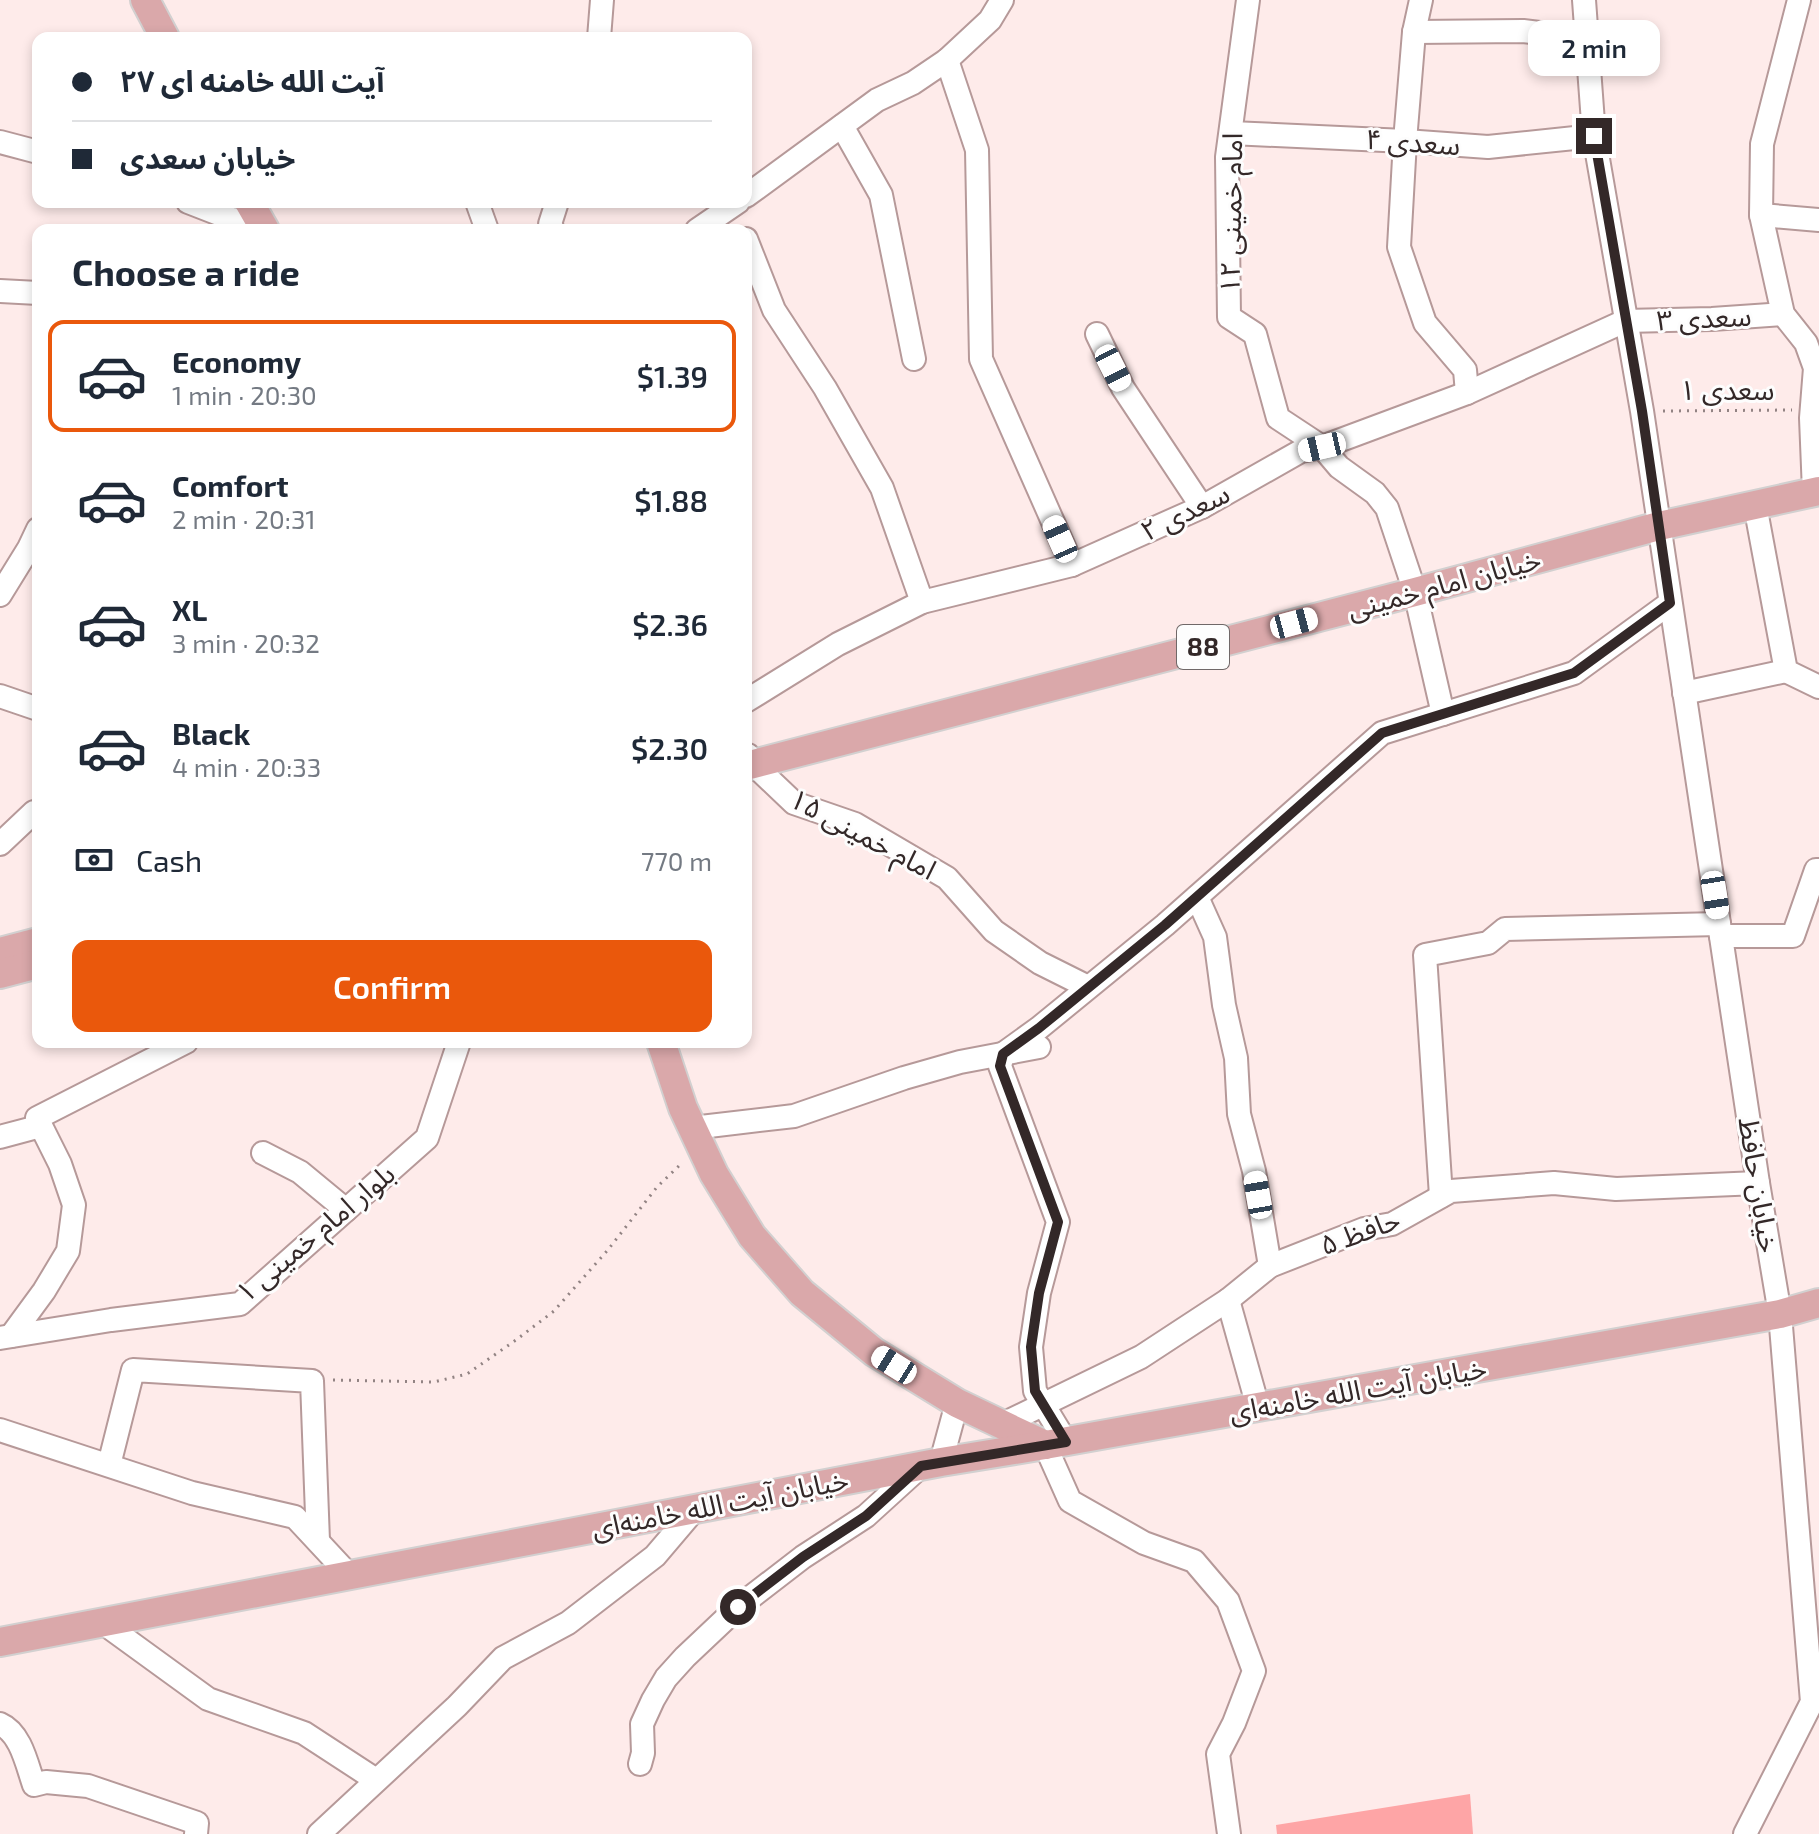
<!DOCTYPE html>
<meta charset="utf-8">
<style>
body{margin:0;font-family:"Exo 2","Noto Sans Arabic",sans-serif;background:#f2f2f3;color:#1f2937;height:100vh;display:flex;flex-direction:column;font-size:30px;white-space:nowrap}
*{box-sizing:border-box;margin:0}
p{font-size:26px;color:#747a83}
.icon{flex:none;width:44px;height:44px;fill:none;stroke:currentColor;stroke-width:2;stroke-linecap:round;stroke-linejoin:round}
.map{position:relative;flex:1;overflow:hidden}
.sheet{position:absolute;left:32px;top:224px;width:720px;height:824px;display:flex;flex-direction:column;background:#fff;border-radius:16px;box-shadow:0 4px 12px #0003}
.sheet>*{flex:none}
.hud{position:absolute;left:32px;top:32px;width:720px;height:176px;border-radius:16px;box-shadow:0 4px 12px #0003;display:grid;align-content:center;height:176px;padding:0 40px;background:#fff}
.end{position:absolute;width:36px;height:36px;margin:-18px;border:10px solid #332828;background:#fff;box-shadow:0 0 0 4px #fff}
.from{border-radius:50%}
.bubble{position:absolute;height:56px;border-radius:16px;background:#fff;box-shadow:0 4px 12px #0003;font-size:26px;font-weight:600;line-height:56px;text-align:center}
.car{position:absolute;width:24px;height:48px;margin:-24px -12px;border-radius:10px;box-shadow:0 0 6px 2px #0007;background:linear-gradient(#fff 24%,#345 0 40%,#fff 0 76%,#345 0 86%,#fff 0)}
.hud b{display:flex;align-items:center;gap:28px;height:76px;font-size:30px}
.hud b+b{border-top:2px solid #e0e1e3}
.hud i{width:20px;height:20px;background:#1f2937}
ul{padding:0;list-style:none}
li{display:flex;align-items:center;gap:24px;height:112px;margin:0 16px 12px;padding:0 24px;border:4px solid transparent;border-radius:16px}
li div{flex:1}
li b{display:block;font-size:30px}
li em{font-style:normal;font-weight:600}
li.on{border-color:#ea580c}
li>.icon{width:72px;height:72px;stroke-width:1.5}
h2{padding:0 40px;font-size:36px;line-height:96px}
.pay{display:flex;align-items:center;gap:20px;height:88px;padding:0 40px;font-size:30px}
.pay p{margin-inline-start:auto}
.cta{display:flex;gap:16px;margin-top:auto;padding:16px 40px}
.cta a{flex:1;height:92px;border-radius:16px;background:#ea580c;color:#fff;font-size:32px;font-weight:600;line-height:92px;text-align:center}
.map>svg:first-child{display:block}
.green{fill:#fea5a6}
.lines{fill:none;stroke-linecap:round;stroke-linejoin:round}
.minor-casing{stroke:#b69999;stroke-width:26}
.major-casing{stroke:#d2d0d0;stroke-width:32}
.path{stroke:#928383;stroke-width:3;stroke-dasharray:2 6;stroke-linecap:butt}
.minor{stroke:#fff;stroke-width:22}
.major{stroke:#daa8aa;stroke-width:28}
.route{stroke:#332828;stroke-width:10}
.labels{text-anchor:middle;stroke-width:6;stroke-linejoin:round;paint-order:stroke}
.shield{fill:#fdfdfd;stroke:#706868;stroke-width:2}
.shield-label{font-size:26px;font-weight:bold;fill:#332828}
.street-label{font-size:28px;fill:#332828;stroke:#fdfdfd}
</style>
<div class="map">
<svg width="1819" height="1834" viewBox="0 0 1819 1834">
<rect width="100%" height="100%" fill="#feebea"/>
<path class="green" d="M1470 1794 1473 1834H1277L1276 1825Z"/>
<g class="lines">
<g class="minor-casing">
<g id="minor">
<path d="M1248 0 1227 157 1229 317 1255 334 1278 418 1322 447 1339 467 1375 493 1387 508 1415 592 1443 714"/>
<path d="M1421 0 1414 32 1405 141 1399 247 1425 323 1465 370 1467 393"/>
<path d="M1584 0 1594 136 1642 411 1758 1183 1780 1314 1812 1702 1745 1834"/>
<path d="M1799 0 1762 144 1761 215 1783 314 1806 343 1815 368 1811 418 1814 492"/>
<path d="M1414 32 1523 31 1588 39"/>
<path d="M599 38 602 0"/>
<path d="M947 60 977 150 981 359 1072 565"/>
<path d="M842 126 881 195 914 359"/>
<path d="M1231 133 1405 141 1488 147 1594 136"/>
<path d="M0 142 38 152"/>
<path d="M746 196 877 100 913 83 947 60 990 20 1002 0"/>
<path d="M188 202 242 223 251 230"/>
<path d="M477 202 487 230"/>
<path d="M1761 215 1819 220"/>
<path d="M553 230 550 224 557 202"/>
<path d="M697 230 738 202"/>
<path d="M746 239 774 310 825 388 882 488 922 602"/>
<path d="M0 291 38 293"/>
<path d="M1097 334 1123 388 1202 507"/>
<path d="M1755 505 1786 671 1819 687"/>
<path d="M0 595 29 548 38 529"/>
<path d="M1684 693 1786 671"/>
<path d="M0 696 38 709"/>
<path d="M746 701 838 644 922 602 1072 565 1202 507 1301 451 1322 447 1467 393 1625 321 1712 319 1783 314"/>
<path d="M748 755 753 764 794 803 855 824 947 878 994 931 1040 963 1088 987"/>
<path d="M0 844 34 812H38"/>
<path d="M1197 897 1215 937 1224 1005 1236 1058 1239 1114 1254 1171 1270 1266"/>
<path d="M1721 936H1793L1816 870H1819"/>
<path d="M692 1128 794 1116 904 1078 960 1062 1039 1047"/>
<path d="M0 1137 41 1126"/>
<path d="M263 1153 300 1172 346 1210"/>
<path d="M1441 1196 1425 955 1488 943 1505 929 1719 924"/>
<path d="M1228 1300 1258 1407"/>
<path d="M11 1336 44 1291 68 1251 74 1205 60 1164 37 1118 186 1042"/>
<path d="M0 1338 111 1320 240 1304 427 1138 459 1042"/>
<path d="M1003 1424 1141 1357 1228 1300 1270 1266 1364 1229 1392 1224 1451 1191 1554 1183 1616 1189 1758 1183"/>
<path d="M0 1430 192 1493 295 1517 349 1575"/>
<path d="M1066 1442 1035 1391 1031 1347 1039 1293 1058 1222 1000 1066 1003 1054 1039 1028 1165 925 1382 733 1574 673 1670 603"/>
<path d="M1045 1445 1070 1501 1144 1543 1194 1561 1228 1601 1254 1671 1234 1723 1218 1754 1229 1834"/>
<path d="M941 1462 957 1403"/>
<path d="M109 1465 133 1370 312 1381 318 1541"/>
<path d="M102 1622 208 1699 304 1733 376 1780"/>
<path d="M0 1724C21 1733 27 1765 34 1785L46 1782 88 1786 197 1823 196 1834"/>
<path d="M640 1764 643 1753 642 1724 653 1700 666 1678 685 1657 738 1607 803 1557 866 1516 921 1466"/>
<path d="M319 1834 457 1706 503 1658 568 1623 655 1556 695 1509"/>
</g>
</g>
<g class="major-casing">
<g id="major">
<path d="M145 0 165 38"/>
<path d="M249 202 265 230"/>
<path d="M746 766 1415 592 1659 526 1819 491"/>
<path d="M0 952 38 942"/>
<path d="M0 974 38 964"/>
<path d="M661 1042 683 1108 714 1174 752 1236 802 1293 874 1352 957 1403 1045 1445"/>
<path d="M0 1642 941 1462 1045 1445 1780 1314 1819 1303"/>
</g>
</g>
<g class="path">
<path d="M1663 411 1792 410"/>
<path d="M333 1380 434 1382 467 1374 516 1340 554 1311 607 1251 657 1187 683 1162"/>
</g>
<use href="#minor" class="minor"/>
<use href="#major" class="major"/>
</g>
<g class="lines">
<path class="route" d="M738 1607 803 1557 866 1516 921 1466 1066 1442 1035 1391 1031 1347 1039 1293 1058 1222 1000 1066 1003 1054 1039 1028 1165 925 1382 733 1574 673 1670 603 1642 411 1594 136"/>
</g>
<g class="labels">
<rect class="shield" x="1177" y="625" width="52" height="44" rx="6"/>
<g class="shield-label">
<text x="1203" y="656">88</text>
</g>
<g class="street-label">
<text transform="translate(1413 142) rotate(4)" y="10">سعدی ۴</text>
<text transform="translate(1231 213) rotate(-89)" y="10">امام خمینی ۱۲</text>
<text transform="translate(1704 318) rotate(-3)" y="10">سعدی ۳</text>
<text x="1727" y="400">سعدی ۱</text>
<text transform="translate(1185 512) rotate(-26)" y="10">سعدی ۲</text>
<text transform="translate(1444 584) rotate(-15)" y="10">خیابان امام خمینی</text>
<text transform="translate(863 834) rotate(28)" y="10">امام خمینی ۱۵</text>
<text transform="translate(1759 1185) rotate(81)" y="10">خیابان حافظ</text>
<text transform="translate(1360 1232) rotate(-20)" y="10">حافظ ۵</text>
<text transform="translate(315 1233) rotate(-40)" y="10">بلوار امام خمینی ۱</text>
<text transform="translate(1358 1390) rotate(-10)" y="10">خیابان آیت الله خامنه‌ای</text>
<text transform="translate(720 1504) rotate(-11)" y="10">خیابان آیت الله خامنه‌ای</text>
</g>
</g>
</svg>
<i class="end from" style="left:738px;top:1607px"></i>
<i class="end" style="left:1594px;top:136px"></i>
<div class="bubble" style="left:1528px;top:20px;width:132px">2 min</div>
<i class="car" style="left:1113px;top:368px;rotate:153deg"></i>
<i class="car" style="left:1322px;top:447px;rotate:257deg"></i>
<i class="car" style="left:1060px;top:539px;rotate:336deg"></i>
<i class="car" style="left:1294px;top:623px;rotate:75deg"></i>
<i class="car" style="left:1715px;top:895px;rotate:171deg"></i>
<i class="car" style="left:1258px;top:1195px;rotate:350deg"></i>
<i class="car" style="left:894px;top:1365px;rotate:302deg"></i>
<div class="hud">
<b><i class="from"></i>آیت الله خامنه ای ۲۷</b>
<b><i></i>خیابان سعدی</b>
</div>
<section class="sheet">
<h2>Choose a ride</h2>
<ul>
<li class="on"><svg class="icon" aria-label="car" viewBox="0 0 24 24"><path d="M5 17H2v-5l4-1 3-4h7l3 4 3 1v5h-3M9 17h6M6 11h13"/><circle cx="7" cy="17" r="2"/><circle cx="17" cy="17" r="2"/></svg><div><b>Economy</b><p>1 min · 20:30</p></div><em>$1.39</em></li>
<li><svg class="icon" aria-label="car" viewBox="0 0 24 24"><path d="M5 17H2v-5l4-1 3-4h7l3 4 3 1v5h-3M9 17h6M6 11h13"/><circle cx="7" cy="17" r="2"/><circle cx="17" cy="17" r="2"/></svg><div><b>Comfort</b><p>2 min · 20:31</p></div><em>$1.88</em></li>
<li><svg class="icon" aria-label="car" viewBox="0 0 24 24"><path d="M5 17H2v-5l4-1 3-4h7l3 4 3 1v5h-3M9 17h6M6 11h13"/><circle cx="7" cy="17" r="2"/><circle cx="17" cy="17" r="2"/></svg><div><b>XL</b><p>3 min · 20:32</p></div><em>$2.36</em></li>
<li><svg class="icon" aria-label="car" viewBox="0 0 24 24"><path d="M5 17H2v-5l4-1 3-4h7l3 4 3 1v5h-3M9 17h6M6 11h13"/><circle cx="7" cy="17" r="2"/><circle cx="17" cy="17" r="2"/></svg><div><b>Black</b><p>4 min · 20:33</p></div><em>$2.30</em></li>
</ul>
<div class="pay"><svg class="icon" aria-label="cash" viewBox="0 0 24 24"><path d="M3 7h18v10H3z"/><circle cx="12" cy="12" r="2"/></svg>Cash<p>770 m</p></div>
<div class="cta"><a>Confirm</a></div>
</section>
</div>
